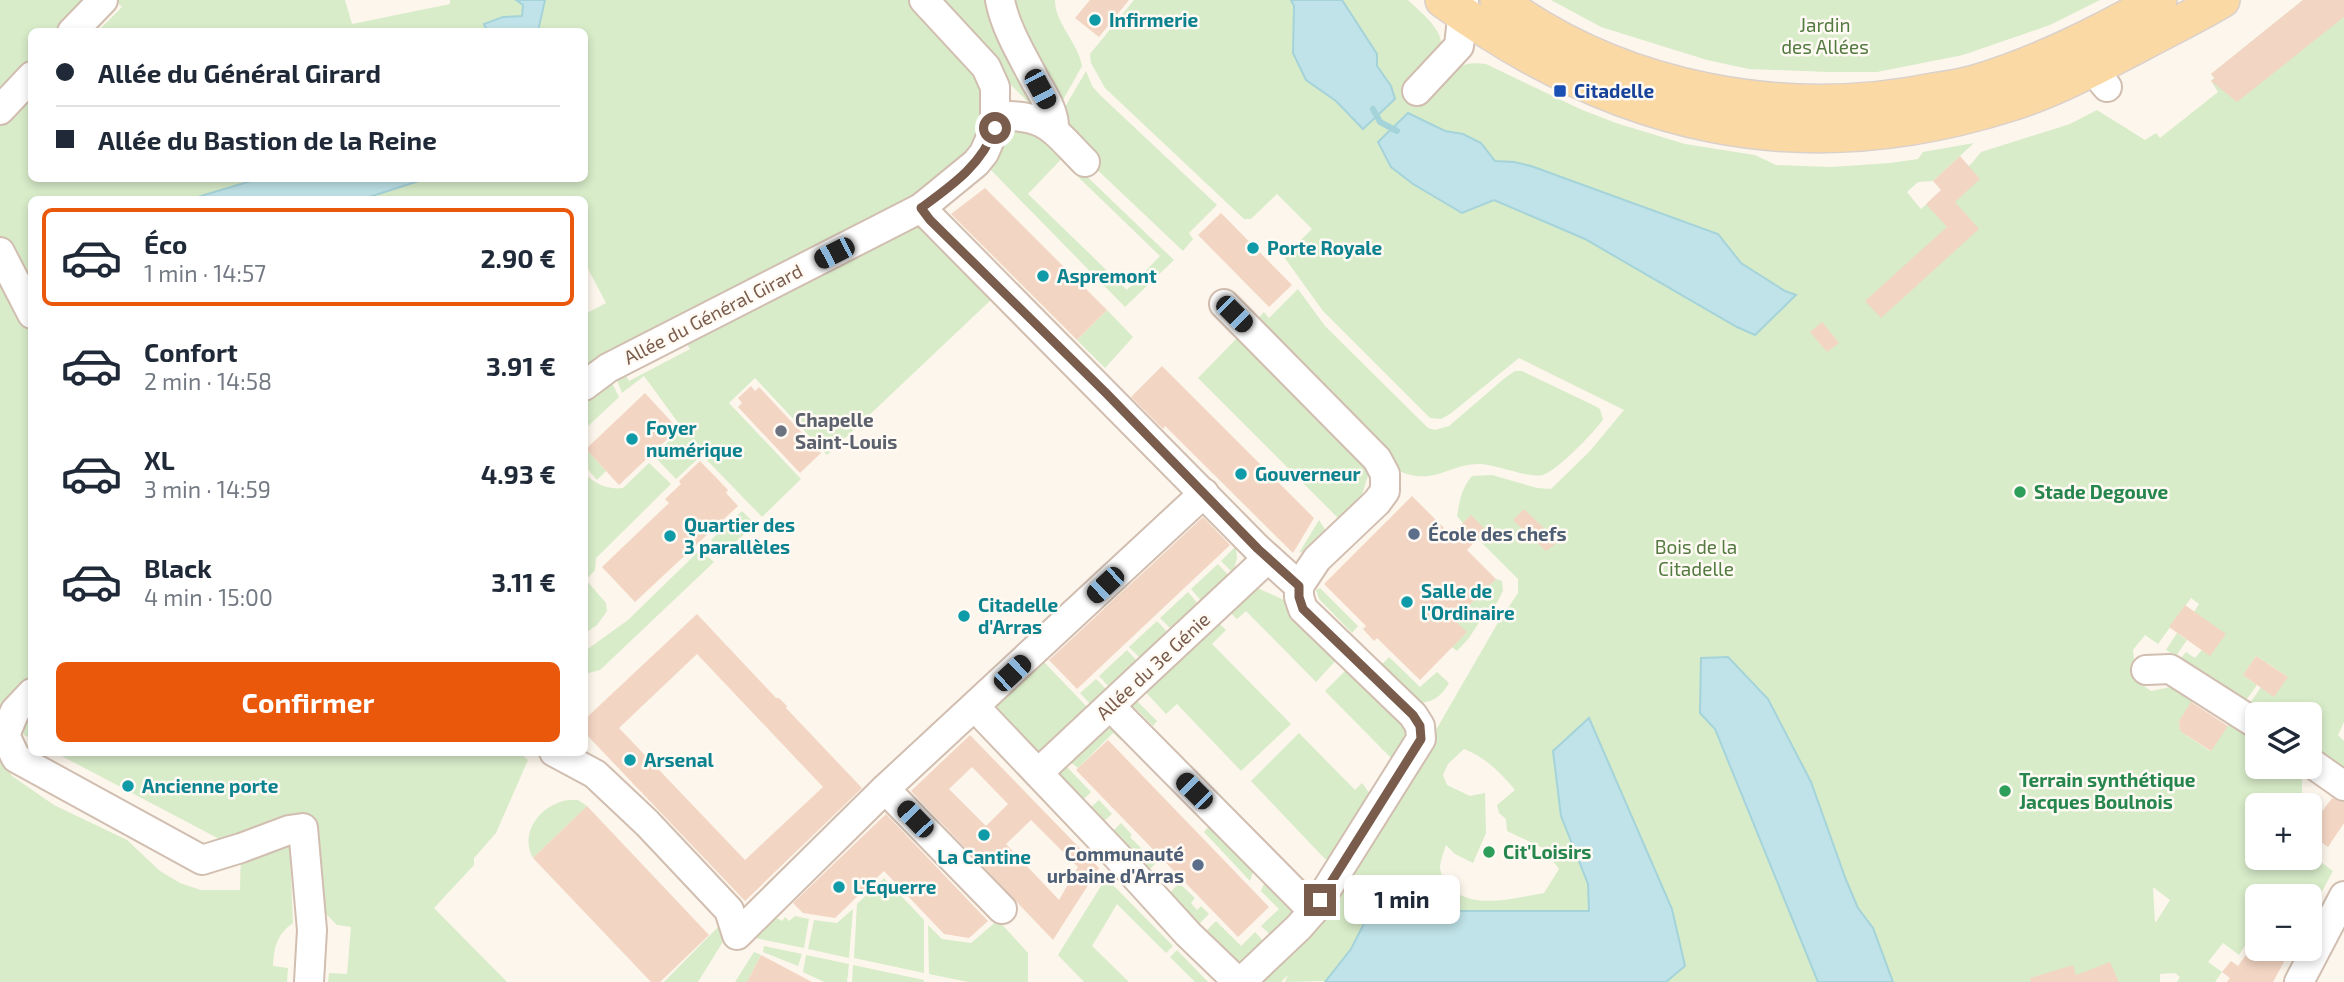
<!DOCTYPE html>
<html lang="fr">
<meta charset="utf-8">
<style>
body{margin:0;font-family:"Exo 2",sans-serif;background:#f6f6f7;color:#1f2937;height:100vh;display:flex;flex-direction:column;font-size:26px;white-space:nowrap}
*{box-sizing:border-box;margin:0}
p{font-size:23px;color:#747a83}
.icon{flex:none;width:38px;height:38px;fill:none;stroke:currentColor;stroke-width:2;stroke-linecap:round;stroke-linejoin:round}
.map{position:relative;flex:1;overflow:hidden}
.details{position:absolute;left:28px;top:196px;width:560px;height:560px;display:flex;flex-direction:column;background:#fff;border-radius:10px;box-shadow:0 4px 10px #0003}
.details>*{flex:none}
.top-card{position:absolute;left:28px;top:28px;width:560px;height:154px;border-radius:10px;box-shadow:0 4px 10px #0003;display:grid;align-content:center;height:154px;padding:0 28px;background:#fff}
.tools{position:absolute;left:2245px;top:702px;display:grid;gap:14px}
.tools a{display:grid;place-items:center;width:77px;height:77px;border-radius:10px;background:#fff;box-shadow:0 4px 10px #0003;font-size:35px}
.end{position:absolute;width:32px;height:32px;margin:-16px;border:9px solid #7a5c4d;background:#fff;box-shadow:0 0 0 4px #fff}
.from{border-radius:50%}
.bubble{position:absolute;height:49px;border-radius:10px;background:#fff;box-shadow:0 4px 10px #0003;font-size:23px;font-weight:700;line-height:49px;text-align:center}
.car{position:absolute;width:21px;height:42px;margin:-21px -10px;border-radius:9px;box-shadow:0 0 5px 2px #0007;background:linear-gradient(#222 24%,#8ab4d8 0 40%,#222 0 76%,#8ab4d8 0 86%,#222 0)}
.top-card b{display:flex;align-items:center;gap:24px;height:66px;font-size:26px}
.top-card b+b{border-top:2px solid #e0e1e3}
.top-card i{width:18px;height:18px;background:#1f2937}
ul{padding:12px 0 0;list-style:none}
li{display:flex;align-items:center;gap:21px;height:98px;margin:0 14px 10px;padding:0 14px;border:4px solid transparent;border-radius:10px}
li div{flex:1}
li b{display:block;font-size:26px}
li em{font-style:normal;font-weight:700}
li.active{border-color:#ea580c}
li>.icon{width:63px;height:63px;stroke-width:1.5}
.primary-button{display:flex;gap:14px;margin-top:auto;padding:14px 28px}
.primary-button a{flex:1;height:80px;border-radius:10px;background:#ea580c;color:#fff;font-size:28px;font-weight:700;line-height:80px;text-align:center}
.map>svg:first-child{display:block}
.green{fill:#d8ecc9;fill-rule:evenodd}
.water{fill:#bfe3e8;stroke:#a5d3da;stroke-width:2}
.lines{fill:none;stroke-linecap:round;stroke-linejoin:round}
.stream{stroke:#a5d3da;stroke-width:6}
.building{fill:#f3d5c3;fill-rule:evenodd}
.minor-casing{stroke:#d1beb0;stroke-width:32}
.major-casing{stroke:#dad1cd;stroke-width:38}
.minor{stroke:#fff;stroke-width:28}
.major{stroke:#fbd9a5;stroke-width:35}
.route{stroke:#7a5c4d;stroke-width:9}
.culture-dot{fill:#0f9aa8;stroke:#fffaf3;stroke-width:2.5}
.transit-dot{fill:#1a4fb4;stroke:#fffaf3;stroke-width:2.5}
.worship-dot{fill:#6b7280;stroke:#fffaf3;stroke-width:2.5}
.leisure-dot{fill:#2e9e5b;stroke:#fffaf3;stroke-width:2.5}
.service-dot{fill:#5c6f8a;stroke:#fffaf3;stroke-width:2.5}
.labels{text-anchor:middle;stroke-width:5;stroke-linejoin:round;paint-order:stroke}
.culture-label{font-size:19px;font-weight:bold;fill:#0d838f;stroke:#fffaf3;text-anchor:start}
.park-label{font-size:19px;fill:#537a41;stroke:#fffaf3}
.transit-label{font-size:19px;font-weight:bold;fill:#164399;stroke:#fffaf3;text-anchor:start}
.street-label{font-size:19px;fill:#7a5c4d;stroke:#fffaf3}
.worship-label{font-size:19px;font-weight:bold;fill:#5b616d;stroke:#fffaf3;text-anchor:start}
.leisure-label{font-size:19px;font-weight:bold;fill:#27864d;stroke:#fffaf3;text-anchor:start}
.service-label{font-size:19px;font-weight:bold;fill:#4e5e75;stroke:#fffaf3;text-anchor:start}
</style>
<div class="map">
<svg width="2344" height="982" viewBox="0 0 2344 982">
<rect width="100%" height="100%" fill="#fdf6ec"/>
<g class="green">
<path d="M0 0H103L72 31 32 32 31 76 0 110Z"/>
<path d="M114 0H345L352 24 450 4V0H516L523 5 522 17H503L485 24 487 31 97 32 122 7Z"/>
<path d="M545 0H912L978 70 985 106 978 144 943 180 585 376V314L606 303 585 263 584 200H363L425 179 584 178V32L538 31Z"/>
<path d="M936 0H994L1037 111 1004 78V71Z"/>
<path d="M1006 0H1055C1055 24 1078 42 1082 66L1054 116Z"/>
<path d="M1134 0H1408C1421 13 1439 25 1442 45L1417 70 1419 82 1443 86C1458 67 1461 61 1486 64L1580 109 1616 123 1685 144 1755 155 1776 165 1831 167 1890 163 1918 159 1923 152 1974 143 1933 181 1918 182 1907 192 1921 209 1971 164 1981 152 2070 124 2097 110 2145 140 2156 133 2160 138 2218 92 2211 81 2214 78 2211 74 2303 0H2344V722L2338 735 2344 741V772L2310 749V714H2259L2248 706 2261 687 2287 676 2256 656 2243 675 2257 685 2244 703 2180 659 2186 652 2195 658 2202 650 2194 612 2199 604 2191 598 2158 644 2145 635 2133 650 2136 680 2151 691 2175 686 2194 699 2179 721 2180 731 2210 751 2230 723 2242 732 2244 729 2257 738 2258 766H2299L2302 768V805H2258V858H2310V854L2333 871 2319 897 2304 886 2298 896 2289 894 2288 896H2258L2257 934 2254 932 2239 955 2223 943 2208 962 2222 972 2215 982H2173H2177L2180 977 2175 973 2160 974V982H1893L1873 928 1858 908 1846 880 1811 782 1768 699 1749 679 1701 658 1700 713 1714 729 1818 982H1666L1685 965 1589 718 1561 816 1588 884 1590 911H1433L1379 895 1351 949 1327 981 1285 982 1288 975 1281 982H1261L1339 898 1496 626 1518 593V579L1478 539 1486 530 1463 523 1457 516C1460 500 1461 489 1472 476L1492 475 1537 488 1551 489 1589 452 1624 410 1519 358 1450 414 1441 419 1430 418 1323 311 1284 257 1312 229 1277 194 1251 219H1244L1105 88 1091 63 1090 54ZM1464 749C1485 757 1501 773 1515 790L1497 805 1499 813 1506 819 1507 831 1543 848 1559 869 1544 893C1513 898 1473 911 1448 886 1444 881 1440 873 1440 866 1441 859 1444 851 1446 845L1455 854 1473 863 1486 833 1485 793 1470 796 1447 785 1443 775 1448 764ZM2153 887 2170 900 2156 922H2155Z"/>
<path d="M1551 0H2100L2050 25 1963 55 1877 72H1828L1749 69 1707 60 1601 27Z"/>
<path d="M1086 71 1092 86 1100 95 1217 205 1189 233 1193 239 1183 251 1088 161 1058 119Z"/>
<path d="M31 94 32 178 261 179 191 199 32 200 31 739 19 732 0 713V123Z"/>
<path d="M1008 121 1068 152 1028 194 1127 290 1160 256 1073 172 1078 168 1174 260 1125 307 986 165Z"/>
<path d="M921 217 993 298 827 455 755 378 729 403 801 479 762 517 702 455 676 479 654 456 682 428 644 376 622 393 614 373 623 370 629 381 690 349 684 339 874 239 879 247 904 234 901 227Z"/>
<path d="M1298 289 1325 326 1428 428 1435 430 1449 426 1506 377 1515 371H1522L1595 406 1600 409 1603 420C1592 434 1559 469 1543 475 1530 479 1496 464 1479 464 1447 464 1433 488 1395 469L1255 322 1264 312 1269 318Z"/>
<path d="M1107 310 1133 337 1105 368 1077 340Z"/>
<path d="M1243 332 1370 469 1362 495 1339 519 1198 378Z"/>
<path d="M609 377 619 397 585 429V398Z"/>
<path d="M586 449 606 471 597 480 585 466Z"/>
<path d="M649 463 671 484 596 558 595 570 586 580 606 603 607 611 597 625 585 633V473C594 484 608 490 623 488Z"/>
<path d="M742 511 755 524 723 554 711 540Z"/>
<path d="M1319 520 1326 531 1306 550 1299 553Z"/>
<path d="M1236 546 1237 558 1233 573 1221 561Z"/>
<path d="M700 550 714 562 600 670 585 674V651L628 620Z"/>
<path d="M1218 564 1230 577 1202 602 1191 589Z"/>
<path d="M1496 579 1502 581 1503 591 1495 606 1491 604 1469 638 1457 651 1452 647 1466 632 1454 620Z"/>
<path d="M1255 587 1284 600 1340 656 1316 682 1246 611 1237 619 1224 607Z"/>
<path d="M1320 588 1358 626 1352 633 1319 599 1316 590Z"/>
<path d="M1188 592 1199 605 1172 630 1160 618Z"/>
<path d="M1213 618 1226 630 1212 644 1291 724 1241 771 1177 704 1166 714 1140 686Z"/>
<path d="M1157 621 1169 634 1141 659 1129 647Z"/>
<path d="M2177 633 2187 640 2176 656 2166 650Z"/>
<path d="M1127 650 1138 662 1110 688 1099 676Z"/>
<path d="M1389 657 1420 687 1437 672 1449 683C1440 698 1432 703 1414 703L1377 670Z"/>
<path d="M1044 662 1089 709 1042 751H1035L996 713 997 702Z"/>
<path d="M1350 666 1405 725C1406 740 1400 748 1393 760L1325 691Z"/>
<path d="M1096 679 1108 691 1092 706 1080 693Z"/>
<path d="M1135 699 1157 721 1153 726 1135 708 1128 713 1125 702Z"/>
<path d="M1105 719 1129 732 1121 740 1113 733 1078 768 1066 759Z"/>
<path d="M1299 733 1355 790 1362 783 1370 794 1346 841 1334 860 1325 859 1251 781Z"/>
<path d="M56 753H520L528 760 496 833 474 858V865L434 908 507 982H328L329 973 347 974 351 927 337 925 321 909 289 830 293 923C277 934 274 947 273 966L288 968 287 982H0V756L12 776 54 805 127 840 160 871 180 883 201 890H240L241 848 225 842Z"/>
<path d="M1062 762 1091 792 1081 802 1058 780Z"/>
<path d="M569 800H578L587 806 533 858C518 831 543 803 569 800Z"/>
<path d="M1099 800 1112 814 1102 823 1089 809Z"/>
<path d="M1217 817 1257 860 1250 881 1204 832Z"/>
<path d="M1121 823 1132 835 1130 837 1156 863 1148 871 1111 833Z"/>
<path d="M1269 872 1293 896 1295 915 1274 938 1261 926 1279 909 1261 891Z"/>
<path d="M884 878 924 920V973L854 958 857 904Z"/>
<path d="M1106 878 1173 946 1166 953 1117 904 1092 946 1129 982H1084L1058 955Z"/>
<path d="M1179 883 1195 898 1191 903 1197 910 1201 906 1209 914 1199 924 1169 894Z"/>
<path d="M853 909 849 958 808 949 814 920 837 923Z"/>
<path d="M769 914 782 921 785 917 789 921 795 916 809 919 804 948 755 938V933Z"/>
<path d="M998 920 1028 953V982H968L929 974 928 925 942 939 971 943Z"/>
<path d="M1216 921 1241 946 1255 932 1266 944 1240 964 1236 963 1206 931Z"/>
<path d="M722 923 724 940 698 982H664Z"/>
<path d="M764 946 802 954 798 966 763 952Z"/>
<path d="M1177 950 1208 982H1195L1170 957Z"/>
<path d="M754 952 761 955 747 982H735Z"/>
<path d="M806 955 849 964 847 982H824L803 972Z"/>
<path d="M853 965 924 980V982H852Z"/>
</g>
<g class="water">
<path d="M516 0H545L538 31H487L484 24 503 17 522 16 523 5Z"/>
<path d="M1291 0H1342L1377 54V66L1391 86 1395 99 1363 129 1336 101 1306 80 1293 53 1294 6Z"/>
<path d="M1408 113 1445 131 1463 134 1481 143 1495 161 1514 162 1531 166 1718 234 1741 263 1785 291 1796 295 1755 335 1737 327 1585 239 1494 200 1462 213 1413 184 1391 167 1378 142Z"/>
<path d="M261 178H425V179L363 199H191Z"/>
<path d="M1728 657 1768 699 1811 782 1846 880 1858 908 1873 928 1893 982H1818L1715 729 1700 713 1701 658Z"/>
<path d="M1589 718 1672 909 1685 966 1666 982H1325L1351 949 1379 894 1433 911H1589L1588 884 1561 816 1553 751Z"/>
</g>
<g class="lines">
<path class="stream" d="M1373 109 1380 122 1397 131"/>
</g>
<g class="building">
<path d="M1090 0H1129L1099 37 1075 18Z"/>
<path d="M2303 0H2344V17L2237 102 2211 81 2215 78 2211 74Z"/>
<path d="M1960 156 1980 179 1955 202 1979 229 1881 318 1865 301 1947 227 1926 204 1941 190 1933 181Z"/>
<path d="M985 188 1107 310 1077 340 951 214Z"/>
<path d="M1221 213 1292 285 1269 307 1198 235Z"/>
<path d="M1822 322 1839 343 1827 352 1810 332Z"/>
<path d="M1162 366 1314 518 1293 553 1165 426 1163 429 1131 397Z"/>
<path d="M751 386 755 391 759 387 821 453 800 473 738 407 742 403 738 398Z"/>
<path d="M645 393 678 429 619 485 586 449Z"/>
<path d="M700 461 728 490 726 493 738 506 635 602 602 567 669 503 665 499 681 484 679 481Z"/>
<path d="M1412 496 1451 535 1471 515 1486 530 1467 550 1496 579 1454 620 1467 632 1420 680 1377 638 1374 641 1363 629 1366 626 1324 584Z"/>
<path d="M1524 509 1558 542 1546 551 1513 520Z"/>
<path d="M1203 517 1230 545 1077 689 1049 660Z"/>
<path d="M2185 605 2226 634 2210 656 2169 627Z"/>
<path d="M697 614 776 698H779L787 706 786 708 862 788 745 901 584 732V720ZM697 654 823 787 745 860 619 728Z"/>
<path d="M2256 656 2288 677 2274 697 2243 675Z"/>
<path d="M2191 702 2228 726 2211 751 2180 731 2179 721Z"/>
<path d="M970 735 1099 868 1053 940 911 791ZM972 767 1008 804 986 826 949 789ZM1031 820 1078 867 1059 900 1006 844Z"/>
<path d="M1108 740 1269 907 1238 937 1076 770Z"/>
<path d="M2332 798 2344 802V823L2328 847 2310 834V828Z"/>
<path d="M587 806 709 935 660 982H651L533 858Z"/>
<path d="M886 814 988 921 969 938 944 934 884 871 835 918 803 913 793 903Z"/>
<path d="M2251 948H2275L2286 958 2273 982H2227L2230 978 2222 972 2231 961 2238 966Z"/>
<path d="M761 955 812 982H747Z"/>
<path d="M2110 962 2119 982H2031L2030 978 2073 965 2076 975Z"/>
</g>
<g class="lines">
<g class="minor-casing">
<g id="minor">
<path d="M1000 0C1005 28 1023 57 1036 82 1044 96 1055 113 1054 129"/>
<path d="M72 32 103 0"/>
<path d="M2092 69 2107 87"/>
<path d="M1417 91 1459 46 1464 0"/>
<path d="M0 110 32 76"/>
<path d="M996 116C1047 114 1052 129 1085 162"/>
<path d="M921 208 1258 549 1299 586"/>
<path d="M0 252 32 314"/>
<path d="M1224 304 1377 459 1385 474V491L1377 502 1317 559 1299 586V597L1303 609 1413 715 1420 726 1421 739 1313 911 1299 927 1241 982"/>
<path d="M584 386 608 368 921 208 976 163 984 153 995 128V87L986 67 924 0"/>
<path d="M2146 670 2170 669 2258 725"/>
<path d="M32 693 15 711 5 735 16 758 202 860 241 848 289 830 303 828 312 930 309 982"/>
<path d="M1110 706 1313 911"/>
<path d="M975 707 1116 855 1188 934 1238 982"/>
<path d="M554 752 595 774 647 823 729 910 737 935 885 789 1204 493"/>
<path d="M2310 762 2344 786"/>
<path d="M1038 773 1268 558"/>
<path d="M885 789 1002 909"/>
<path d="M2299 982 2344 896"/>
</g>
</g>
<g class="major-casing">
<g id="major">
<path d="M1443 0C1617 127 1799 170 2008 104 2054 90 2095 67 2138 45 2166 30 2195 16 2222 0"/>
<path d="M1498 0C1621 91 1785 121 1933 91 1947 89 1961 87 1975 83 2039 64 2100 33 2159 0"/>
</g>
</g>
<use href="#minor" class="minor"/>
<use href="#major" class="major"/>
</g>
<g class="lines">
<path class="route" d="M995 128C982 165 951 186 921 208L930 220 1106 393 1258 549 1299 586V597L1303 609 1413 715 1420 726 1421 739 1320 900"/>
</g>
<g class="culture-dot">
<circle cx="1095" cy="20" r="7"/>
<circle cx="1253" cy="248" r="7"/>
<circle cx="1043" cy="276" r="7"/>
<circle cx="632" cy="439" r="7"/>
<circle cx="1241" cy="474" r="7"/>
<circle cx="670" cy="536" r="7"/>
<circle cx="1407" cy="602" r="7"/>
<circle cx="964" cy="616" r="7"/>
<circle cx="630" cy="760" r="7"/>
<circle cx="128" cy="786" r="7"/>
<circle cx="984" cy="835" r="7"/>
<circle cx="839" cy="887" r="7"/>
</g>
<rect class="transit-dot" x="1553" y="84" width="14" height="14" rx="3.5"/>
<circle class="worship-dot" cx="781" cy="431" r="7"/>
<g class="leisure-dot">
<circle cx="2020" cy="492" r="7"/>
<circle cx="2005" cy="791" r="7"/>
<circle cx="1489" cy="852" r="7"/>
</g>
<g class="service-dot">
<circle cx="1414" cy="534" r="7"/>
<circle cx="1198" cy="865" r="7"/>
</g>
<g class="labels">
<g class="culture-label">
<text x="1109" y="27">Infirmerie</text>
<text x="1267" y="255">Porte Royale</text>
<text x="1057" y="283">Aspremont</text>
<text x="646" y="435">Foyer<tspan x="646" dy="22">numérique</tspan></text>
<text x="1255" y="481">Gouverneur</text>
<text x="684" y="532">Quartier des<tspan x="684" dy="22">3 parallèles</tspan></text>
<text x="1421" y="598">Salle de<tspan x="1421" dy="22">l'Ordinaire</tspan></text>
<text x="978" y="612">Citadelle<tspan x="978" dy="22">d'Arras</tspan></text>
<text x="644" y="767">Arsenal</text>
<text x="142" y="793">Ancienne porte</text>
<text x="984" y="864" text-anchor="middle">La Cantine</text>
<text x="853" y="894">L'Equerre</text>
</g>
<g class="park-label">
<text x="1825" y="32">Jardin<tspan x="1825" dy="22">des Allées</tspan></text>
<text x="1696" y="554">Bois de la<tspan x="1696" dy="22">Citadelle</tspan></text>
</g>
<g class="transit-label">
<text x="1574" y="98">Citadelle</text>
</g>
<g class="street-label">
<text transform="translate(713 314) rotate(-27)" y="7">Allée du Général Girard</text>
<text transform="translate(1153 666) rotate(-43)" y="7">Allée du 3e Génie</text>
</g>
<g class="worship-label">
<text x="795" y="427">Chapelle<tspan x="795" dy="22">Saint-Louis</tspan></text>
</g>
<g class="leisure-label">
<text x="2034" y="499">Stade Degouve</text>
<text x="2019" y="787">Terrain synthétique<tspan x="2019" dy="22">Jacques Boulnois</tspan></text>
<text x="1503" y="859">Cit'Loisirs</text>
</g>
<g class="service-label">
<text x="1428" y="541">École des chefs</text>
<text x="1184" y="861" text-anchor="end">Communauté<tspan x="1184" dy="22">urbaine d'Arras</tspan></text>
</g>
</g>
</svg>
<div class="tools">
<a><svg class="icon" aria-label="layers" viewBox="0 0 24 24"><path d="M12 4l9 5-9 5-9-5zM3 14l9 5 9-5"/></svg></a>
<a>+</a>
<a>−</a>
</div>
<i class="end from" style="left:995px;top:128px"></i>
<i class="end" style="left:1320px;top:900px"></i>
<div class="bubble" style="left:1344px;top:875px;width:116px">1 min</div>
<i class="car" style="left:1040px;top:89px;rotate:152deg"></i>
<i class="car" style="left:834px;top:253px;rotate:243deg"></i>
<i class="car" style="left:1234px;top:314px;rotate:135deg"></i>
<i class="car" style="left:1105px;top:585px;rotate:227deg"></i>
<i class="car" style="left:1012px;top:673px;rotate:47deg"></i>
<i class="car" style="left:1194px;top:791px;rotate:315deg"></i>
<i class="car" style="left:915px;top:819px;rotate:316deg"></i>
<div class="top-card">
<b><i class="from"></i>Allée du Général Girard</b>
<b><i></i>Allée du Bastion de la Reine</b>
</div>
<section class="details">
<ul>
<li class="active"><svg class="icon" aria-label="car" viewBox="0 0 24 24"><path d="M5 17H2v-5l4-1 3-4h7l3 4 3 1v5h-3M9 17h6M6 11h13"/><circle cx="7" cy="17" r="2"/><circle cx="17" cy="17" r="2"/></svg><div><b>Éco</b><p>1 min · 14:57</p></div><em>2.90 €</em></li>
<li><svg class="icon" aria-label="car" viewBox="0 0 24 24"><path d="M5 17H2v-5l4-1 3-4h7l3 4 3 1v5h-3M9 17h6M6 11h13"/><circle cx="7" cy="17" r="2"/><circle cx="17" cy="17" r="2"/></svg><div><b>Confort</b><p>2 min · 14:58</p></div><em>3.91 €</em></li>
<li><svg class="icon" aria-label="car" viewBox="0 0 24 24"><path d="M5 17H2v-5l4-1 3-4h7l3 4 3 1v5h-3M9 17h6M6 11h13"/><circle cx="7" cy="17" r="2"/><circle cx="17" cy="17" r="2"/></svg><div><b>XL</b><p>3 min · 14:59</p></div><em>4.93 €</em></li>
<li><svg class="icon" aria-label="car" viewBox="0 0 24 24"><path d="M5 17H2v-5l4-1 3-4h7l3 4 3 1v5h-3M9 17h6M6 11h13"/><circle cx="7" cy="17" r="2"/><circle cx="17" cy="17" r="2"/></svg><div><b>Black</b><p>4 min · 15:00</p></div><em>3.11 €</em></li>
</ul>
<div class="primary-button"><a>Confirmer</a></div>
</section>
</div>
